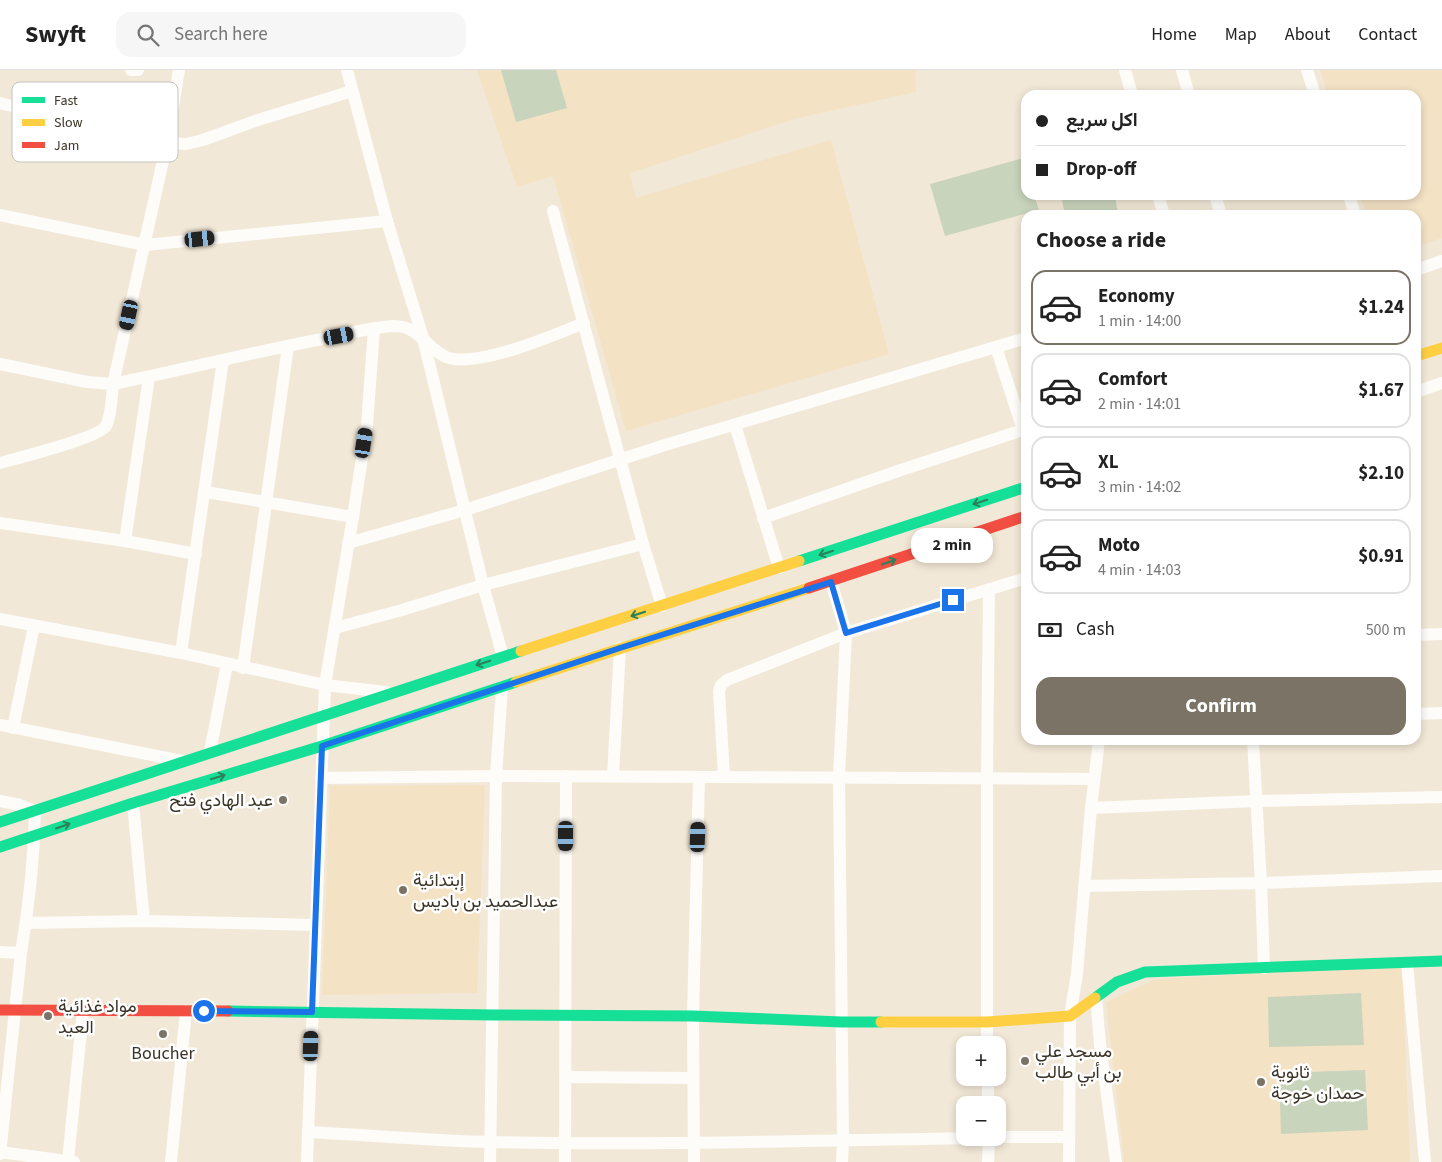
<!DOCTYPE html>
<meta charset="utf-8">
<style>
body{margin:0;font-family:"Source Sans 3",Vazirmatn,sans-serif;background:#f6f6f6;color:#222;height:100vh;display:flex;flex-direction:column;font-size:19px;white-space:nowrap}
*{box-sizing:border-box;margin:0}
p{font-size:16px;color:#767676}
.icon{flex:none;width:28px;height:28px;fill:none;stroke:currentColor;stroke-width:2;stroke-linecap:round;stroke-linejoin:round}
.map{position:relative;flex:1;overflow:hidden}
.details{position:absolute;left:1021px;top:140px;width:400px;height:535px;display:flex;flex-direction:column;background:#fff;border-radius:15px;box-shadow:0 2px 8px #0003}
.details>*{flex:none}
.guide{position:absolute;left:1021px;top:20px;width:400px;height:110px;border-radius:15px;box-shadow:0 2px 8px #0003;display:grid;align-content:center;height:110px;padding:0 15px;background:#fff}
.controls{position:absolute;left:956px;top:966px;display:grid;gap:10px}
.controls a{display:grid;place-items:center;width:50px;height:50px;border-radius:10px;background:#fff;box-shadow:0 2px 8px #0003;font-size:25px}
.end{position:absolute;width:22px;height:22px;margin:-11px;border:6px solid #1a73e8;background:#fff;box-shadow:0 0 0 2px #fff}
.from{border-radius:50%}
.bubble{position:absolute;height:35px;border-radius:15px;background:#fff;box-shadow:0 2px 8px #0003;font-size:16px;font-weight:700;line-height:35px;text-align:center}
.car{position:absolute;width:15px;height:30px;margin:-15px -8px;border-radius:6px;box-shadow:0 0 4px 1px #0007;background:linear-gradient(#222 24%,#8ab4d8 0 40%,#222 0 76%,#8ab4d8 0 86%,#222 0)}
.guide b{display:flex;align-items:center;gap:18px;height:48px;font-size:19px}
.guide b+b{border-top:1px solid #e0e0e0}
.guide i{width:12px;height:12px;background:#222}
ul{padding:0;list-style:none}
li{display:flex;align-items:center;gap:15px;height:75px;margin:0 10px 8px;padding:0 5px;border:2px solid #e0e0e0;border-radius:15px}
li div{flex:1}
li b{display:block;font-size:19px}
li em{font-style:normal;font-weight:700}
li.selected{border-color:#7b7365}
li>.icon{width:45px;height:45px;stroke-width:1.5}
h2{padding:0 15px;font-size:22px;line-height:60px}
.pay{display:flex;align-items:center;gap:12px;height:55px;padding:0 15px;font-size:19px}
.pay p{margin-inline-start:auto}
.primary-button{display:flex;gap:10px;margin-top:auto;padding:10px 15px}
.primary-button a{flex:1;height:58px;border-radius:15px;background:#7b7365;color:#fff;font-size:20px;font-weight:700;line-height:58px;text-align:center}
header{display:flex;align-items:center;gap:30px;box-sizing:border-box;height:70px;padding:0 25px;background:#fff;border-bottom:1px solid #e0e0e0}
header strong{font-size:24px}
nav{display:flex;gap:28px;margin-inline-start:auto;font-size:18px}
.search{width:350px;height:45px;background:#f6f6f6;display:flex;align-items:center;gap:12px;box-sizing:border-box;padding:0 18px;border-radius:15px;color:#767676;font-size:19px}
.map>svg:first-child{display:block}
.built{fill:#f4e2c5}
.green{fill:#c9d4bc}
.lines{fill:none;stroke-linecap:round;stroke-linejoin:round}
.street{stroke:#fdfcf9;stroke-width:12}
.fast{stroke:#16e098;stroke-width:11}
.slow{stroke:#ffcf43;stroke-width:11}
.jam{stroke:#f24e42;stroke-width:11}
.oneway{stroke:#2a815a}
.route{stroke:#1a73e8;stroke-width:6}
.poi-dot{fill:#7b7365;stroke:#fff;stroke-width:2}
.labels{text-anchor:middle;stroke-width:5;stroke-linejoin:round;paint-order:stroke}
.poi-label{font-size:18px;fill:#3b3427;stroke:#fff;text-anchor:start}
.key{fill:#fff;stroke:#c4c2be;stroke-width:1}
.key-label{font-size:14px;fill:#3b3427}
</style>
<header>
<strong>Swyft</strong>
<div class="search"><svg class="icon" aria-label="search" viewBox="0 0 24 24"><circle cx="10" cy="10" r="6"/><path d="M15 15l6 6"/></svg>Search here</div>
<nav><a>Home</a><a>Map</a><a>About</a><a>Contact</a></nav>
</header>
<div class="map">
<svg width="1442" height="1092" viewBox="0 0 1442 1092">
<rect width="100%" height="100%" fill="#f2e8d7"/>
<g class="built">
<path d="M477 0H915L916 22 794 49 630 103 636 128 831 70 889 284 626 361 553 106 517 117Z"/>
<path d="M1320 0H1442V168L1416 177V145H1367L1360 125H1416V25H1328Z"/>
<path d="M485 715 477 923 322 925 330 716Z"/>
<path d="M1402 896 1410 1092H1124L1106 932 1156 909Z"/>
</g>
<g class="green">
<path d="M501 0H556L567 38 516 52Z"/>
<path d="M1023 88 1026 98V125H1034L1039 140 945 166 930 114Z"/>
<path d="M1061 125H1115L1118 145H1065Z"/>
<path d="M1361 923 1364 975 1269 977 1268 927Z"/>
<path d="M1365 1000 1368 1060 1281 1064 1279 1003Z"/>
</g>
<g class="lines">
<g class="street">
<path d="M131 0H138"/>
<path d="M347 0 387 151 423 268 483 515 503 587"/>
<path d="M1125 0 1132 25"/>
<path d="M1182 0 1189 25"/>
<path d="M1307 0 1315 25"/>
<path d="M0 33 167 73 186 74 203 70 258 50 352 21"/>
<path d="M1158 125 1164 145"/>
<path d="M1215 125 1221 145"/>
<path d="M1349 125 1355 145"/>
<path d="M553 141 643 474 662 536"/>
<path d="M0 145 145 175 387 151"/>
<path d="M1416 200 1442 191"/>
<path d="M996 277 1023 360H1026"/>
<path d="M0 294 87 312 113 314C182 300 249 283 317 270 342 265 370 257 395 256 419 256 427 279 446 287 476 299 554 265 584 253"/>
<path d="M1416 322 1442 313"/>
<path d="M735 355 779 498"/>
<path d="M0 393C17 388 99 368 106 356 111 348 112 325 113 314L167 73 179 0"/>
<path d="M206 422 353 447"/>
<path d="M763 448 901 400 1023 360"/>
<path d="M0 453 125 471 196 484"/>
<path d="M125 471 149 307"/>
<path d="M348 473 465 440 665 375 1026 268"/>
<path d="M831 511 846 563 839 707 843 1070 842 1092"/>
<path d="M0 549 181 583 325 615 386 622"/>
<path d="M335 558 402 540 483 515 643 474"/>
<path d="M1416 565 1442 564"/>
<path d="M181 583 223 290"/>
<path d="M243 598 288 276"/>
<path d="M1416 644 1442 643"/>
<path d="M0 655 182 691"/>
<path d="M13 658 34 556"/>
<path d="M1253 670 1261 813 1264 898"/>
<path d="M210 682 227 594"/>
<path d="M613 706 620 578"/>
<path d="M724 706 719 621 721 615 727 610 846 563 1026 508"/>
<path d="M321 708 496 706 1094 709"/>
<path d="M0 731 20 735 35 741C34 788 29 836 21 883L0 1084"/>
<path d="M133 733 144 851"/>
<path d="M1091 738 1257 731 1442 727"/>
<path d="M1084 816 1261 813 1442 806"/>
<path d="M26 853 144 851 315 855"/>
<path d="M0 882 21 883"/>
<path d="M1407 893 1425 1092"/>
<path d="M1096 927 1100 974 1116 1092"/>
<path d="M987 975V708L989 519"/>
<path d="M565 1007 693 1008"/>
<path d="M988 1008V1035"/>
<path d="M308 1062C370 1065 432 1071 493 1072 657 1076 821 1070 985 1068"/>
<path d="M998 1067H1069"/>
<path d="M0 1082 74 1092"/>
<path d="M68 1091 83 941"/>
<path d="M171 1092 186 941"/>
<path d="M307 1092 325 615 353 447 367 355 374 259"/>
<path d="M490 1092 496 706 502 617"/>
<path d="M565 1092 566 706"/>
<path d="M694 1092 693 946 699 707"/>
<path d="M988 1092 989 1068"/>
<path d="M1069 1092 1070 946 1077 904 1091 738 1099 670"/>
</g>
<g class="fast">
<path d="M799 491 1026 417"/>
<path d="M0 752 521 581"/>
<path d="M0 777 133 733 322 676 516 612"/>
<path d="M1095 928 1117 912 1145 902 1442 891"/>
<path d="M228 941 494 945 693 946 841 952H881"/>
</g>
<g class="slow">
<path d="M1416 286 1442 278"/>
<path d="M521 581 799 491"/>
<path d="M516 612 809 518"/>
<path d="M881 952H987L1070 946 1095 928"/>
</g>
<g class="jam">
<path d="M809 518 1026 446"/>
<path d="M0 940 228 941"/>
</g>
</g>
<defs><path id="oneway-shaft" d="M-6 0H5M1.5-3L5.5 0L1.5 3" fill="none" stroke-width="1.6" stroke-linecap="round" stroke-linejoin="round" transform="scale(1.25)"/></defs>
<g class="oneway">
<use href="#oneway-shaft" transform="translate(980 432) rotate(162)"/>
<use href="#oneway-shaft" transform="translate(826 483) rotate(162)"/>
<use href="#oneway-shaft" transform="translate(889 492) rotate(-19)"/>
<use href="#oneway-shaft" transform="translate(638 544) rotate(162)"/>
<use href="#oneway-shaft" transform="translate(483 593) rotate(162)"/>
<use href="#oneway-shaft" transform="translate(218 707) rotate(-17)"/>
<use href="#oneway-shaft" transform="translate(63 756) rotate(-19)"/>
</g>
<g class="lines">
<path class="route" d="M204 941 312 942 322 676 620 578 831 512 846 563 953 530"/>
</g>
<g class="poi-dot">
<circle cx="283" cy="730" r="5"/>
<circle cx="403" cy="820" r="5"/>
<circle cx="48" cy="946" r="5"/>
<circle cx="163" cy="964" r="5"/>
<circle cx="1025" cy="991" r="5"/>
<circle cx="1261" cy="1012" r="5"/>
</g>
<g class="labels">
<g class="poi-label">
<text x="273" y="736" text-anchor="end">عبد الهادي فتح</text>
<text x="413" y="816">إبتدائية<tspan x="413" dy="21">عبدالحميد بن باديس</tspan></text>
<text x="58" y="942">مواد غذائية<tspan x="58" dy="21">العيد</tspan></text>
<text x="1035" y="987">مسجد علي<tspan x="1035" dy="21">بن أبي طالب</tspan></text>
<text x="163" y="989" text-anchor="middle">Boucher</text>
<text x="1271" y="1008">ثانوية<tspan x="1271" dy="21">حمدان خوجة</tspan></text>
</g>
</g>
<rect x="12" y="12" width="166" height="80" rx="8" class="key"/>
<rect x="22" y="27" width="23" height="6" fill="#16e098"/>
<rect x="22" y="49" width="23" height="7" fill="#ffcf43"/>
<rect x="22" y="72" width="23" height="6" fill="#f24e42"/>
<g class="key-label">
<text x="54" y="35">Fast</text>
<text x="54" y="57">Slow</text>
<text x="54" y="80">Jam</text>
</g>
</svg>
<div class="controls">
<a>+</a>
<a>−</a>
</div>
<i class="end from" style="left:204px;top:941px"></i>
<i class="end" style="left:953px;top:530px"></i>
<div class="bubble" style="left:911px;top:458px;width:82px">2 min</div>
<i class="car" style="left:200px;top:169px;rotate:84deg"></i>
<i class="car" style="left:129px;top:245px;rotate:192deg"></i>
<i class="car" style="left:339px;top:266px;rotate:79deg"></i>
<i class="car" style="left:364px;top:373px;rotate:9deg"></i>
<i class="car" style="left:566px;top:766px;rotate:180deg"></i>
<i class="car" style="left:698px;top:767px;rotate:2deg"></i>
<i class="car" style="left:311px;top:976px;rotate:2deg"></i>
<div class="guide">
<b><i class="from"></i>اكل سريع</b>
<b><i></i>Drop-off</b>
</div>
<section class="details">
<h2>Choose a ride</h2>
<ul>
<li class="selected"><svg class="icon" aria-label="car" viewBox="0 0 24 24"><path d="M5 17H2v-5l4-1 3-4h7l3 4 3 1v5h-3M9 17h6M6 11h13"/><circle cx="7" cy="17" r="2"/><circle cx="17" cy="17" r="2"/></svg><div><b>Economy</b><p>1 min · 14:00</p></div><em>$1.24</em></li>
<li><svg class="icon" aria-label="car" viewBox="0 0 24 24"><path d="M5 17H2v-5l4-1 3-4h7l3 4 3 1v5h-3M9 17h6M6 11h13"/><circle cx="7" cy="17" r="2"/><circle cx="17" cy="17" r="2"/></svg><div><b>Comfort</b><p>2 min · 14:01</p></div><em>$1.67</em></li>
<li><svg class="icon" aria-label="car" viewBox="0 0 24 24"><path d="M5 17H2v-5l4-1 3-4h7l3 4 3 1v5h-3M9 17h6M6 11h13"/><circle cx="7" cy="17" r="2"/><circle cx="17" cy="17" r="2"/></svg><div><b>XL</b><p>3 min · 14:02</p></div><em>$2.10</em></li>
<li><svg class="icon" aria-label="car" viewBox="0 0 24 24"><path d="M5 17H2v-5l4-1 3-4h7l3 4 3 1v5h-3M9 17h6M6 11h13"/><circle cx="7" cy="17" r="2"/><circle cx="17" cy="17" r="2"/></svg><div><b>Moto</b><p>4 min · 14:03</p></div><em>$0.91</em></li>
</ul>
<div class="pay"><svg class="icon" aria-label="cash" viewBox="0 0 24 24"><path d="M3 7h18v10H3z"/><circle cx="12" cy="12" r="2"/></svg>Cash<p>500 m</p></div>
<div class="primary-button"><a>Confirm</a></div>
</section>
</div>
